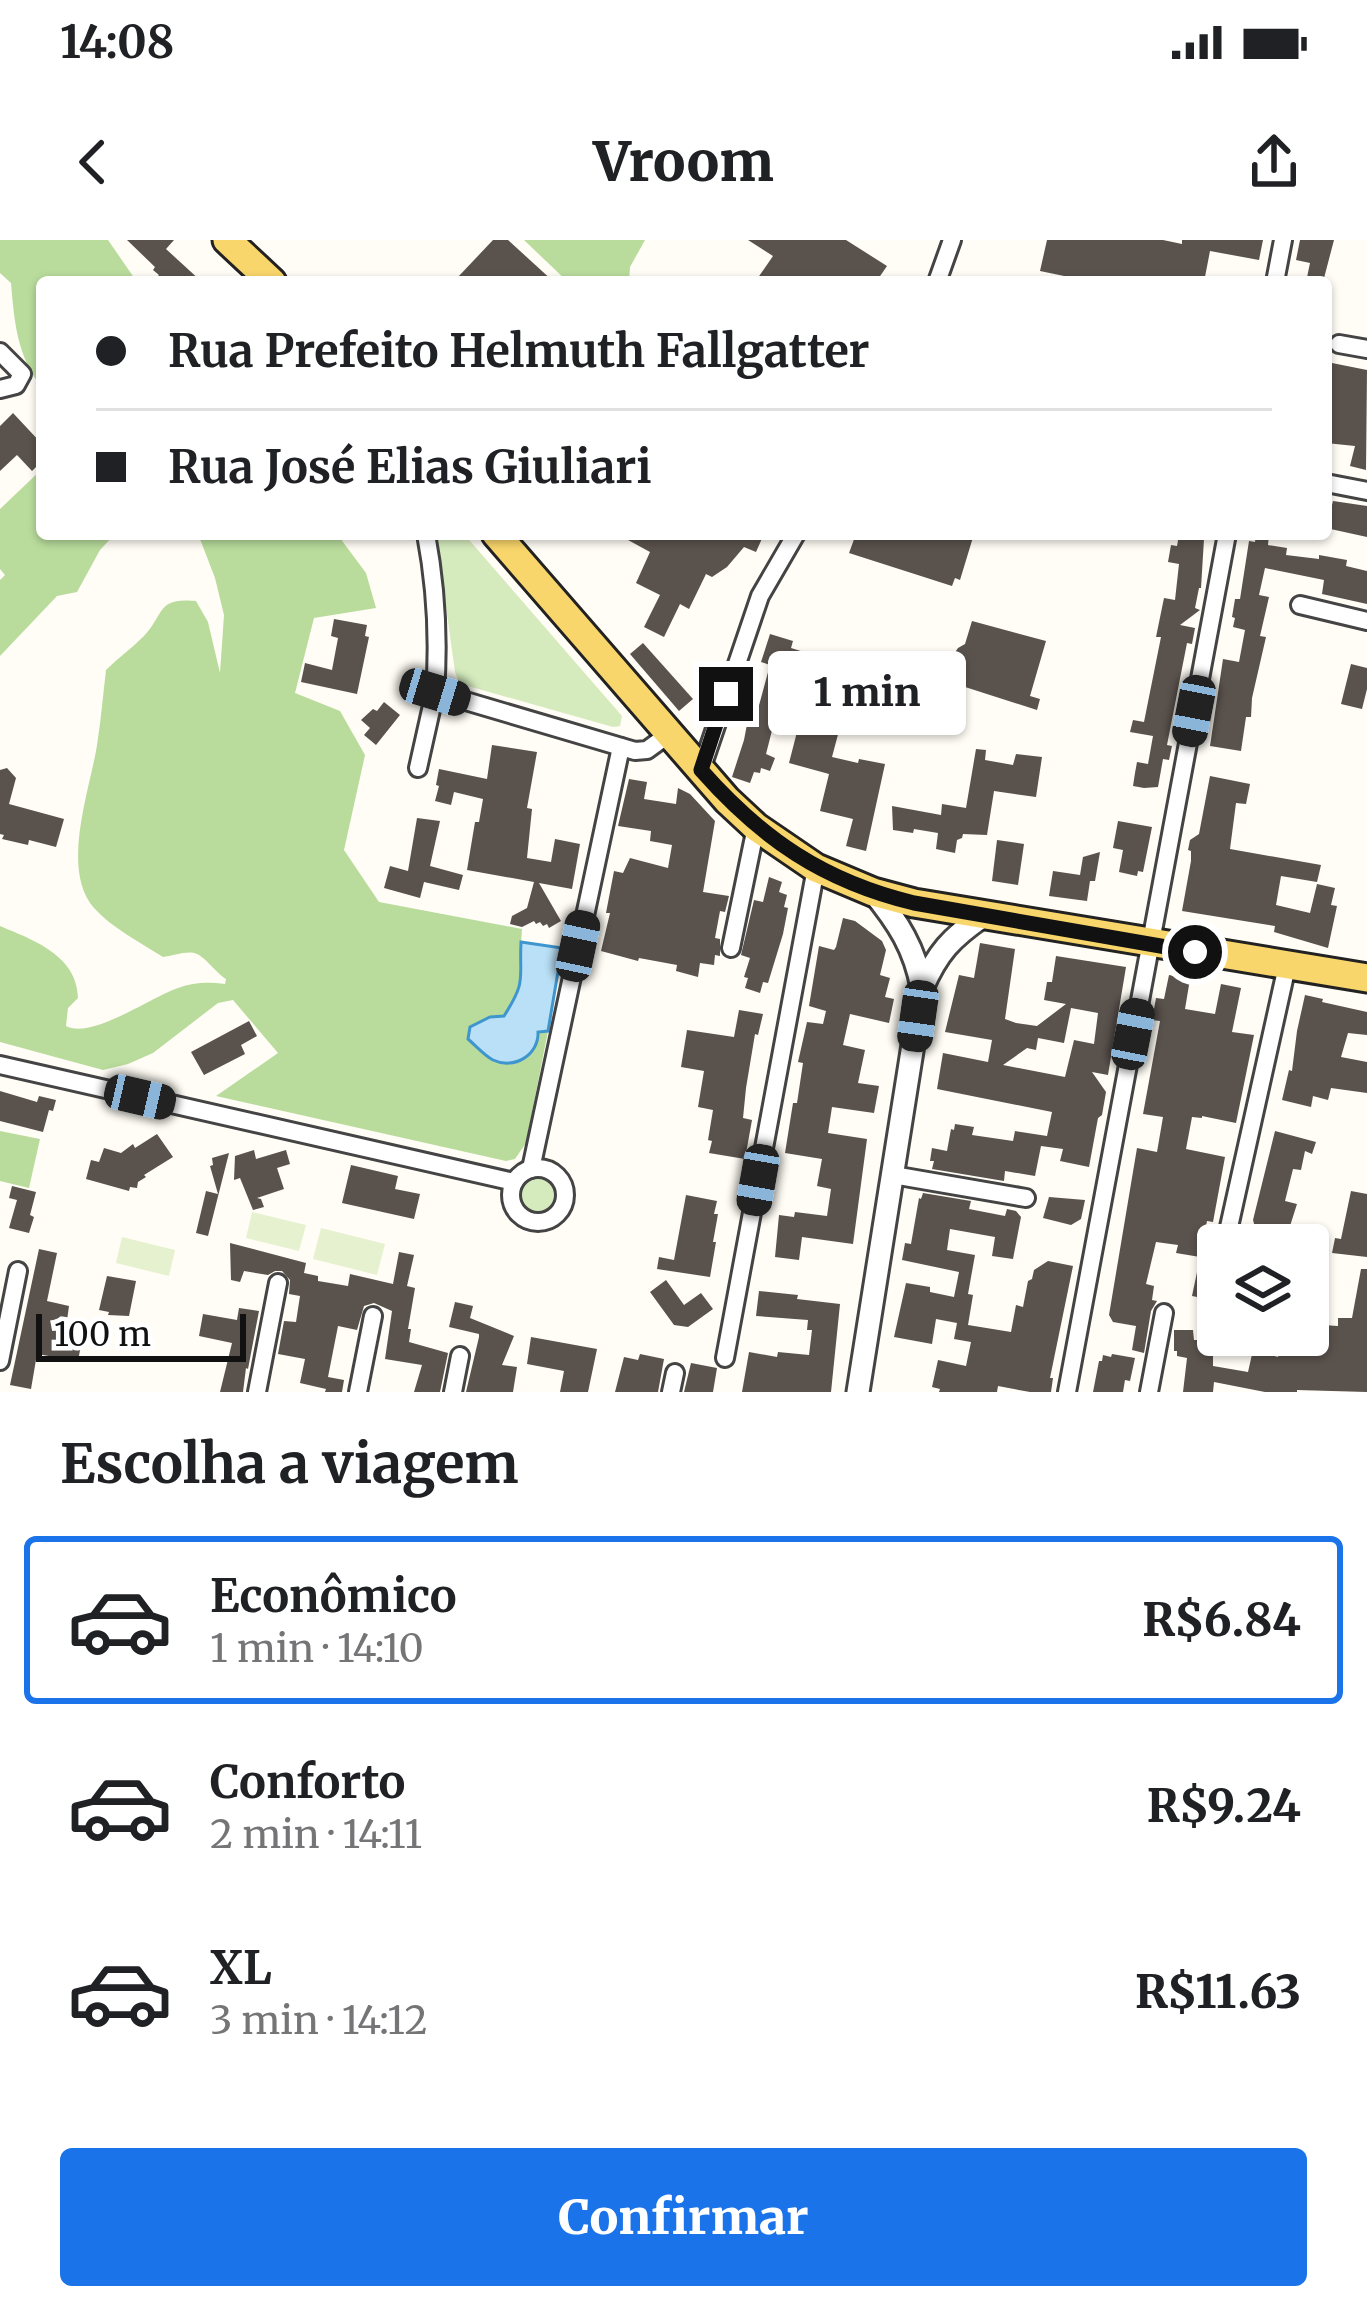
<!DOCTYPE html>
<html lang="pt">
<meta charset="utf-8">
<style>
body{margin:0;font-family:Merriweather,serif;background:#f2f2f2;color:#202124;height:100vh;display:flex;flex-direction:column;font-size:45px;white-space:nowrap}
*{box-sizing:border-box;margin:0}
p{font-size:39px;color:#757577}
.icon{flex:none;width:66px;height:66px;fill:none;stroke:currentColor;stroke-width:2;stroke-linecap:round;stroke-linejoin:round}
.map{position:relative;height:1152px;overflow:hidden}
.side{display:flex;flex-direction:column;background:#fff;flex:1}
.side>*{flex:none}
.guide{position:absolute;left:36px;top:36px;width:1296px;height:264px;border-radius:12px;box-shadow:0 3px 9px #0004;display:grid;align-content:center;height:264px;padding:0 60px;background:#fff}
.tools{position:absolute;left:1197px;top:984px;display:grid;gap:24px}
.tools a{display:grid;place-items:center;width:132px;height:132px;border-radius:12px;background:#fff;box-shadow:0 3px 9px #0004;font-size:60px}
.scale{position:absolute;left:36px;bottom:30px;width:210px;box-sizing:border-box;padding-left:12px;border:6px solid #111;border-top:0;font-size:33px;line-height:42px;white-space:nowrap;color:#111;-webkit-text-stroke:9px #fff;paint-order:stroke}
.end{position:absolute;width:54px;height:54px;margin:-27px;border:15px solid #111;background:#fff;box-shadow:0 0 0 6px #fff}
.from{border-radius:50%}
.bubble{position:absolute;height:84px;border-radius:12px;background:#fff;box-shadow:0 3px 9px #0004;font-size:39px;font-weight:800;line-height:84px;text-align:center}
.car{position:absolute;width:36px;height:72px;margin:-36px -18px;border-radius:15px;box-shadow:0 0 9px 3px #0007;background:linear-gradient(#222 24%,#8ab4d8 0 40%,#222 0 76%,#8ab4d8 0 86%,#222 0)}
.guide b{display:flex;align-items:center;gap:42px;height:114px;font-size:45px}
.guide b+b{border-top:3px solid #e0e0e0}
.guide i{width:30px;height:30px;background:#202124}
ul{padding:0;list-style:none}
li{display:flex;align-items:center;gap:36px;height:168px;margin:0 24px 18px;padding:0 36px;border:6px solid transparent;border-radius:12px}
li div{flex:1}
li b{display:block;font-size:45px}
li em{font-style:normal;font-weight:800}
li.current{border-color:#1a73e8}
li>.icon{width:108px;height:108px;stroke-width:1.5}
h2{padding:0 60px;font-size:54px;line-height:144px}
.button{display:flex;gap:24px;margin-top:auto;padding:24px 60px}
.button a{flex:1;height:138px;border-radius:12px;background:#1a73e8;color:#fff;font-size:48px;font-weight:800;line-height:138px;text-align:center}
.status{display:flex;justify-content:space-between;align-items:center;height:84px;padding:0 60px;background:#fff;direction:ltr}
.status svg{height:33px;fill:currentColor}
header{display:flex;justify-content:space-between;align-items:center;height:156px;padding:0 60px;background:#fff;font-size:54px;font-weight:800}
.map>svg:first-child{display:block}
.green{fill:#d5ebbd}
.forest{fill:#b9dc9c}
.pitch{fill:#e6f2cf}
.water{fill:#b9e0f7;stroke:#3f96cf;stroke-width:3}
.building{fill:#5a524d;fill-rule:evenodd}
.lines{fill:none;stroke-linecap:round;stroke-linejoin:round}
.minor-casing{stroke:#444;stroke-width:22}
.tertiary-casing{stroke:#444;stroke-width:27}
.primary-casing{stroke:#222;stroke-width:33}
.minor{stroke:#fff;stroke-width:16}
.tertiary{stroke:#fff;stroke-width:21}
.primary{stroke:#f9d66b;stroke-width:27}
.route{stroke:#111;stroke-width:15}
</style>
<div class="status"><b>14:08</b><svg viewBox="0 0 49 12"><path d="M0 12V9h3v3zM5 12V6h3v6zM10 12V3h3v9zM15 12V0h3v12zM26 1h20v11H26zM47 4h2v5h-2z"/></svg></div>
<header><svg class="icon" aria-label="back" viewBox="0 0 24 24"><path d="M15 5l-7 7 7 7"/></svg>Vroom<svg class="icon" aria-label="share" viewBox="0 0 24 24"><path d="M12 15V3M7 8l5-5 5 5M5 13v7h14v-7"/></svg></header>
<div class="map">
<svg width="1367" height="1152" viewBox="0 0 1367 1152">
<rect width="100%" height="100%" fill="#fffdf5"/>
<g class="green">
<path d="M436 294H464L622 476 620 486 613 487 468 446 459 442 455 432Z"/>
<circle cx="538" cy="956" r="23"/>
</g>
<g class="forest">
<path d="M0 0H108L137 42H42V147C17 118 14 79 11 43L0 33Z"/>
<path d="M524 0H645L630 27 629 42H568Z"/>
<path d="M42 229V294H115L100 310 77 352 57 356 0 416V340L5 335 0 329V269Z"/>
<path d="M201 294H337L366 333 376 368 314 378 295 453 340 471 365 515 344 610 379 662 522 689 520 719 523 741 504 776 490 777 538 792 548 791 526 903 515 919 506 921 216 856 278 813 233 760 218 763 153 813 128 824 103 830 0 802V686C33 700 77 715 78 758L68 768 66 786C91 800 151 757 178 748 194 742 209 742 225 744L226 739C216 733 203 714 194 713 186 711 171 716 163 717 141 703 112 688 94 668 60 629 90 550 97 505 101 480 103 455 106 430 118 418 132 408 144 396 165 373 157 357 196 361L208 382 220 433 224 375 215 338 200 299Z"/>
<path d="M0 891 40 899 29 948 0 941Z"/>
</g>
<g class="pitch">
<path d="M252 972 306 985 299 1011 246 998Z"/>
<path d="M321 988 385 1004 377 1035 313 1019Z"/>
<path d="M122 997 175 1010 169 1036 116 1023Z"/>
</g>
<path class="water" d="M521 702 562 708 548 791 538 792C539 815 514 830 493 820 485 816 475 805 468 799L470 787 490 777 504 776C527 740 519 740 521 702Z"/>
<g class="building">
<path d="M127 0H174L166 9 202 42H152L159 35 153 30 155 27Z"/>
<path d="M493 0H508L554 42H464L458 37Z"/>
<path d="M748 0H846L887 26 876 42H755L773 16Z"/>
<path d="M1047 0H1163L1182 4V0H1263L1259 20 1210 11 1204 42H1093L1040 31Z"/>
<path d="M1300 0H1334L1323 42H1306L1310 23 1296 20Z"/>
<path d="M1332 123 1367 130 1366 230 1350 226 1355 206 1326 203V149Z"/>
<path d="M13 173 42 204V221L32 231 17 215 0 231V186Z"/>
<path d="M1333 261 1367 266V297L1326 288Z"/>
<path d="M617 294H764L756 312 744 307 727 327 712 337 706 334 689 369 680 364 664 397 644 387 660 355 636 343 650 312Z"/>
<path d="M856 294H974L960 340 955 338 952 346 849 313Z"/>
<path d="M1256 294H1269L1268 305 1287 308 1286 315 1319 319V315L1347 320 1346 326 1367 331V364L1322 354 1324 340 1265 328 1259 355 1269 357 1260 396 1266 397 1252 458 1251 477H1246L1241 511 1210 506 1223 419 1239 422 1245 390 1233 387 1235 378 1232 377 1235 359H1240L1249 301 1255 302Z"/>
<path d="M1179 295 1204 299 1201 348H1199L1195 368 1200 370 1180 385 1195 388 1192 404 1187 403 1167 505 1172 506 1169 520 1163 519 1158 547 1144 548 1133 546 1135 533 1137 522 1148 524 1153 496 1130 492 1133 480 1144 482 1161 397H1156L1164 358 1175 360 1179 324 1168 322 1171 305 1177 306Z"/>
<path d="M334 379 367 385 365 396 369 397 357 454 301 442 305 423 332 430 338 398 331 396Z"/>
<path d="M972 381 1046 401 1030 456 1040 459 1037 470 934 437 941 415 951 418 958 408 965 404Z"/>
<path d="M770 394 793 401 791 408 830 420 826 432 804 424 789 470 778 467 766 514 775 518 770 531 761 528 760 533 754 532 750 543 732 537 744 500 748 479 755 480 770 425 761 422Z"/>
<path d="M643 403 693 459 679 471 630 414Z"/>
<path d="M1351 424 1367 428V449L1362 469 1341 464Z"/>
<path d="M831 444 849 450 846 461 865 467 859 492 840 487 832 517 858 523 859 519 885 524 866 611 846 606 853 579 820 571 829 534 789 523 798 488 825 495 832 466 825 464Z"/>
<path d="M384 462 400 475 376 505 364 495 370 488 361 480 373 469 377 471Z"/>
<path d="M492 505 537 512 527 568 532 569 527 618 551 622 555 599 580 604 572 649 539 643 561 681 549 688 547 684 543 686 540 682 536 684 534 681 522 687 510 684 512 676 527 668 534 642 467 630 475 582H479L483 559 454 552 451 565 435 561 439 546 436 545 439 529 487 539Z"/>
<path d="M976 509 986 510 985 520 1013 525 1016 514 1042 517 1036 557 994 551 987 595 963 594 962 598 957 600 955 613 936 609 938 593 914 589 913 593 893 590 892 566 941 575 942 564 966 568Z"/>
<path d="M7 528 16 538 9 564 64 579 56 607 29 600 28 605 2 599 4 595 0 594V530Z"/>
<path d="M1210 536 1250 544 1246 564 1236 563 1230 609 1321 625 1317 642 1281 636 1276 665 1310 673 1317 644 1335 648 1331 665 1337 666 1328 708 1274 692 1275 686 1182 671 1191 621V611L1188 610 1190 600 1199 594Z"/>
<path d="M629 539 647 542 644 559 676 564 678 548 690 554 715 581 703 652 729 656 725 672 720 671 715 698 720 699V716L715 715 714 725 700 723 698 737 676 731 677 725 639 718 638 721 601 711 610 673H606L614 631 623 633 630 618 668 628 672 605 650 601 651 591 618 586Z"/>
<path d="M417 578 440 581 430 626 463 635 459 650 424 642 420 658 384 648 390 626 408 631Z"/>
<path d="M1118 581 1152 587 1143 632 1138 631 1137 636 1119 632 1123 610 1113 608Z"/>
<path d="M997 600 1024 604 1018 645 992 641Z"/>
<path d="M1100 612 1095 641H1090L1087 661 1049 656 1053 631 1080 635 1083 617Z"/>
<path d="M769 637 782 642 779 652 787 655 784 667 788 668 783 694 768 743 763 742 760 753 745 748 748 738 744 737 750 718 741 715 754 660 763 662Z"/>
<path d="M843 678 855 681 882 701 886 710 880 735 890 738 885 757 894 759 889 783 850 774 843 805 865 810 858 843 879 846 874 873 832 867 828 893 867 899 853 1004 802 997 799 1020 775 1017 779 975 794 977 795 972 827 976 831 949 817 946 822 919 785 913 793 863H797L803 823 798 822 807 782 823 784 826 771 809 766 819 706 834 710 836 707Z"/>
<path d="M980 703 1015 709 1005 779 1016 783 1037 786 1066 764 1044 760 1047 742H1052L1056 716 1126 727 1108 835 1092 832 1106 852 1102 875 1098 878 1089 927 1060 921 1063 909 1041 906 1035 936 1005 931 1004 941 932 929 934 921H930L932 908 947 911 951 889 954 890 955 884 974 887 972 895 1013 901 1015 891 1047 896 1052 872 937 849 943 813 988 822 992 800 945 792 959 735 974 738ZM1071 768 1098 773 1094 804 1074 800 1065 837 1003 825 1027 808 1036 810 1038 798 1064 803Z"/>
<path d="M1169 735 1190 739 1185 769 1215 774 1221 744 1241 748 1232 792 1254 795 1236 883 1202 876V878L1192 877 1186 909 1225 917 1213 982 1207 981 1200 1017 1176 1013 1178 1005 1156 1002 1146 1044 1154 1046 1152 1060 1157 1061 1151 1071 1144 1113 1132 1110 1136 1086 1113 1082 1109 1075 1137 908 1157 912 1163 877 1143 874 1160 781 1152 780 1156 758 1164 759Z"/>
<path d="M1305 755 1323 759 1322 762 1367 772V795L1348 793 1341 817 1367 822V853L1331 848 1328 860 1313 856 1311 867 1282 860 1289 830 1292 831 1297 791Z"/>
<path d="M739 770 763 774 758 795 755 794 746 848 743 878 752 880 745 919 709 913 712 901 708 900 713 870 698 867 704 831 681 827 687 790 734 797Z"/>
<path d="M249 781 257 796 241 805 245 814 204 835 191 812Z"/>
<path d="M0 851 37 862 39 856 56 860 53 871 49 870 43 892 0 881Z"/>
<path d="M1275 891 1316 902 1312 914 1305 911 1301 930 1293 929 1285 961 1297 964 1284 1005H1260L1253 980Z"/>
<path d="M157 894 173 917 144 935 146 937 138 942 137 948 130 947 129 951 86 939 91 920 99 922 104 908 121 913 133 904 135 908Z"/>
<path d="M254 910 256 919 286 910 290 924 277 928 284 949 257 958 261 959 264 967 253 970 240 938 234 940 235 916Z"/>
<path d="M229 913 208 996 196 993 206 951 218 954 210 926 213 925 212 918Z"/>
<path d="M351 925 398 936 395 949 420 954 414 979 342 963Z"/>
<path d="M12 946 36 952 30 975 34 977 29 993 9 988 17 960 9 958Z"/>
<path d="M1351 951 1367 954V1017L1332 1013 1335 998 1341 999Z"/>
<path d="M923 953 971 961 969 969 1005 976 1007 969 1016 971 1021 977 1013 1019 992 1016 995 997 950 989 947 1010 975 1015 968 1054 973 1055 968 1085 1011 1092 1016 1065 1023 1067 1028 1041 1032 1039 1034 1030 1048 1021 1073 1026 1050 1138H1053L1051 1152H1030L998 1146 997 1152H939L940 1149 932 1147 938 1120 966 1126 971 1102 954 1099 957 1083 936 1079 932 1104 894 1097 906 1043 930 1047V1052L954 1057 959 1032 902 1020 905 1003 911 1004 919 958 921 959Z"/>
<path d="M686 955 717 961 714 974H718L713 1002H716L710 1037 657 1029 659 1017 674 1020Z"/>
<path d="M1049 957 1085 960 1081 979 1071 985 1043 978Z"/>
<path d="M230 1003 306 1023 304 1033 318 1036V1041L348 1046 350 1034 393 1044 399 1012 414 1015 407 1046 415 1048 408 1089H411L409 1102 448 1113 440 1152H414L422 1125 385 1119 392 1071 374 1063 364 1066 357 1090 338 1086 328 1137 344 1140 342 1152H325L326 1149 300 1143 305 1119 278 1114 284 1081 296 1082 300 1056 289 1054 290 1040 282 1031H275L268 1035 244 1031 240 1042 231 1040Z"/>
<path d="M39 1009 57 1013 47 1061 69 1066 64 1102 81 1105 78 1121 37 1114 31 1149 10 1145Z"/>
<path d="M1200 1018 1218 1022V1061L1192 1056Z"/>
<path d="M1361 1029H1367V1152L1297 1150V1152H1265L1214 1142 1213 1152H1183L1187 1118 1177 1116V1111H1174V1090H1193L1194 1100H1210V1095H1258L1254 1107 1213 1103V1126L1248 1132 1253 1110 1278 1117 1282 1104 1322 1103 1323 1085 1338 1086V1078H1352Z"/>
<path d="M107 1036 136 1041 129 1076 108 1075 109 1072 99 1070Z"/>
<path d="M666 1040 684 1065 701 1053 713 1069 688 1087 674 1085 650 1052Z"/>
<path d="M759 1051 798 1055 797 1059 840 1064 831 1152H742L749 1112 777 1117 778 1112 809 1115 812 1090H807L808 1080 756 1076Z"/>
<path d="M455 1062 473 1066 470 1078 514 1096 502 1125 517 1127 513 1152H466L479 1097V1094L449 1087Z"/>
<path d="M239 1068 259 1071 248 1129 246 1128 243 1152H220L232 1103 199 1096 203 1074 237 1080Z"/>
<path d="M531 1097 597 1109 588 1152H560L564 1131 527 1124Z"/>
<path d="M640 1114 664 1119 658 1152H615L624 1117 638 1120Z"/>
<path d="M1112 1114 1135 1118 1130 1141 1125 1140 1123 1152H1093L1099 1121H1102L1103 1115 1111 1117Z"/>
<path d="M691 1123 717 1128 713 1152H684Z"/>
</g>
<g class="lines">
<g class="minor-casing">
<g id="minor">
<path d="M937 42 952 0"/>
<path d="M1275 42 1283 0"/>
<path d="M1339 104 1367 109"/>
<path d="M0 112 22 134 16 145 0 149"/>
<path d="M1326 243 1367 251"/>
<path d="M426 294C436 347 439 398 435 452L635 511 647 510 669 494"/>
<path d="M1300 365 1367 381"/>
<path d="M418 528 435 452"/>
<path d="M701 530 760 356 796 294"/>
<path d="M731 708 756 587"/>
<path d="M0 825 514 942"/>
<circle cx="538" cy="955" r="27"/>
<path d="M531 929 621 507"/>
<path d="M893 935 1026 958"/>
<path d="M1225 1005 1287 726"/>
<path d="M725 1118 816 628"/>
<path d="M0 1121 18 1031"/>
<path d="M257 1152 278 1043"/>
<path d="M358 1152 373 1076"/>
<path d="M453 1152 460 1116"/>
<path d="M671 1152 675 1133"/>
<path d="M1067 1152 1227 294"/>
<path d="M1149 1152 1164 1073"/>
</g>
</g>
<g class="tertiary-casing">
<g id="tertiary">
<path d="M873 652C898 682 915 709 922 748"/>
<path d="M858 1152 922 748C938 712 951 698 983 676"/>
</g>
</g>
<g class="primary-casing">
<g id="primary">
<path d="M227 0 272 42"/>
<path d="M496 294 727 560 756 587 816 628 873 652 914 663 1367 738"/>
</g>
</g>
<use href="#minor" class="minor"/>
<use href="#tertiary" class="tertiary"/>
<use href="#primary" class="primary"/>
</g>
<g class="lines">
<path class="route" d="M726 454 701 530C762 599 823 641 914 663L1195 712"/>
</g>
</svg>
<div class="tools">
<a><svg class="icon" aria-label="layers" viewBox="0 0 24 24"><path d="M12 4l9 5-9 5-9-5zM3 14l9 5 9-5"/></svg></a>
</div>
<div class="scale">100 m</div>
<i class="end from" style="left:1195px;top:712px"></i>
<i class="end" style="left:726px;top:454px"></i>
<div class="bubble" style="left:768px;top:411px;width:198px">1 min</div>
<i class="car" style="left:435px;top:452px;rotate:107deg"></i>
<i class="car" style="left:1194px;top:471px;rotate:191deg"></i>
<i class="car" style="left:578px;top:706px;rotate:12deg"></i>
<i class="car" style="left:918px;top:776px;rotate:188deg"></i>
<i class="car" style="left:1133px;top:794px;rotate:11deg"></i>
<i class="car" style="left:140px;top:857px;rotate:103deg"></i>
<i class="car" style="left:758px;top:940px;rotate:190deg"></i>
<div class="guide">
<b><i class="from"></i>Rua Prefeito Helmuth Fallgatter</b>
<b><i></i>Rua José Elias Giuliari</b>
</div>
</div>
<section class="side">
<h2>Escolha a viagem</h2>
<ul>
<li class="current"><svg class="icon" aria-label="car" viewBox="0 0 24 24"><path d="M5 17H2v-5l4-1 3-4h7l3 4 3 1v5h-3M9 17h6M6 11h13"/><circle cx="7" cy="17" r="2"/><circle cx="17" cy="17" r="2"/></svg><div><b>Econômico</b><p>1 min · 14:10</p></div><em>R$6.84</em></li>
<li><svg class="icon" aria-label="car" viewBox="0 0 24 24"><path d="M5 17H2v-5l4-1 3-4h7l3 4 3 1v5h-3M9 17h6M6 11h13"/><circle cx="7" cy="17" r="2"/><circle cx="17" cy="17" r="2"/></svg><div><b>Conforto</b><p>2 min · 14:11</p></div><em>R$9.24</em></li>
<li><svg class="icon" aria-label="car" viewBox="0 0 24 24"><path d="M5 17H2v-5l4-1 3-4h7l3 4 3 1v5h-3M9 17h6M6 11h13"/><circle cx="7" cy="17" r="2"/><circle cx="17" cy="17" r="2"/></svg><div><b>XL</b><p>3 min · 14:12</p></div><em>R$11.63</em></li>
</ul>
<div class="button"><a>Confirmar</a></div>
</section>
